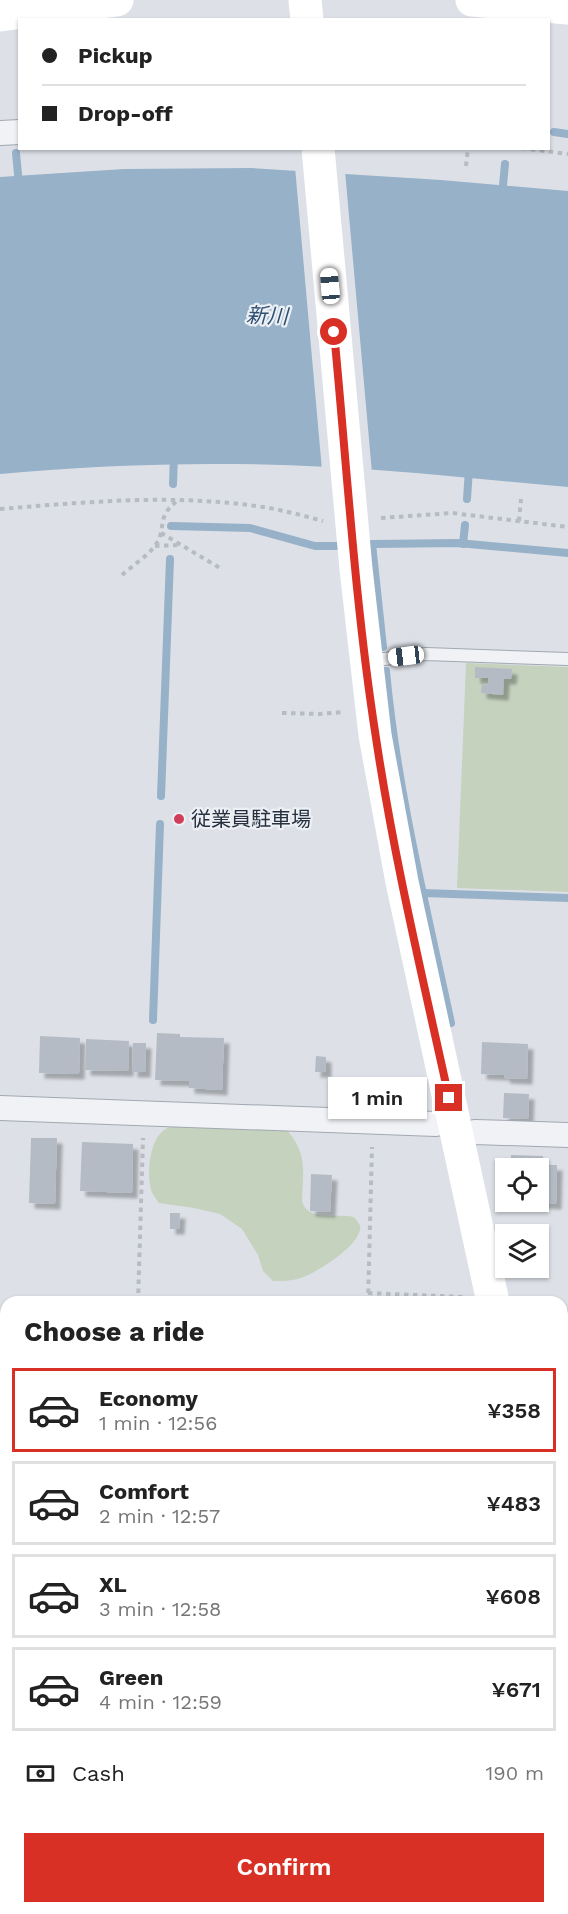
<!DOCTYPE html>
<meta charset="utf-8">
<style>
body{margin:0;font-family:"Work Sans","Noto Sans JP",sans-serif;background:#f2f2f2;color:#222;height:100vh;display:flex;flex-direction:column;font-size:22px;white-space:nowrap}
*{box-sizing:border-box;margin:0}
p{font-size:20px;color:#767676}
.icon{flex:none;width:33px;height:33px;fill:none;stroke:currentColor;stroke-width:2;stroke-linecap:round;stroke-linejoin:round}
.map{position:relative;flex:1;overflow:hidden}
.details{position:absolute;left:0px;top:1296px;width:568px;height:618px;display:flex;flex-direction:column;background:#fff;border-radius:18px 18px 0 0;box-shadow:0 2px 4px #0004}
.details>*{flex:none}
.top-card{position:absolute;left:18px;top:18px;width:532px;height:132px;border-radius:0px;box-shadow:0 2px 4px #0004;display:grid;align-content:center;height:132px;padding:0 24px;background:#fff}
.controls{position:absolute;left:495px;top:1158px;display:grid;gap:12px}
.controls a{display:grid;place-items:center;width:54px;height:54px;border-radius:0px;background:#fff;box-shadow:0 2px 4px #0004;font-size:30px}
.end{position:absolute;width:27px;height:27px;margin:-14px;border:8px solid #d93025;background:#fff;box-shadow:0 0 0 3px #fff}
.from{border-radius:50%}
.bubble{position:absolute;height:42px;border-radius:0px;background:#fff;box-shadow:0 2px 4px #0004;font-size:20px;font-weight:600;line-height:42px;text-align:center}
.car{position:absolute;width:18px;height:36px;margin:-18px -9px;border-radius:8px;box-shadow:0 0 4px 2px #0007;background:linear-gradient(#fff 24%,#345 0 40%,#fff 0 76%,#345 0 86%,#fff 0)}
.top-card b{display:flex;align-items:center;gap:21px;height:57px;font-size:22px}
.top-card b+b{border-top:2px solid #e0e0e0}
.top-card i{width:15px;height:15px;background:#222}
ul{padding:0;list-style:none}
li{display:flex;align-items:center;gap:18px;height:84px;margin:0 12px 9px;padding:0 12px;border:3px solid #e0e0e0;border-radius:0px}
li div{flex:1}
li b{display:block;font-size:22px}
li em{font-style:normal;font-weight:600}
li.current{border-color:#d93025}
li>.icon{width:54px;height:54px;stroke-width:1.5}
h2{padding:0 24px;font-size:27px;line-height:72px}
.pay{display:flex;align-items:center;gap:15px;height:66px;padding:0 24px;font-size:22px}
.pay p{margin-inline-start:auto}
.button{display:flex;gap:12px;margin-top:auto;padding:12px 24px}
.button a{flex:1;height:69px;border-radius:0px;background:#d93025;color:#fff;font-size:24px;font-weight:600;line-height:69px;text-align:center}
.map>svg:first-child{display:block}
.green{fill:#c4d2be}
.water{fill:#97b1c9}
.pier{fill:#dde1e7}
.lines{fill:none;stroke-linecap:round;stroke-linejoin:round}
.stream{stroke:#97b1c9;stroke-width:8}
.building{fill:#b4bbc4;filter:url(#shadow)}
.lane-casing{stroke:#a2a8b1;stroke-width:14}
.street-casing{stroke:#a2a8b1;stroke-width:26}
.path{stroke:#b7bcc2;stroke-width:4;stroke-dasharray:4.5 4.5;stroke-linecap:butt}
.lane{stroke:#f0f2f6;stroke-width:12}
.street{stroke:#f0f2f6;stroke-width:24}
.secondary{stroke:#fff;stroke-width:33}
.route{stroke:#d93025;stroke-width:8}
.poi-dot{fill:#d13e59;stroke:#ecf0f5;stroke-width:2}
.labels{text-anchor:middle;stroke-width:4.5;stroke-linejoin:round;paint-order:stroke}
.poi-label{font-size:20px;fill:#26303e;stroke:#ecf0f5;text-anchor:start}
.water-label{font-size:21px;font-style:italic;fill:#305073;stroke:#ecf0f5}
</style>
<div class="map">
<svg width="568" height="1914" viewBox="0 0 568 1914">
<defs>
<filter id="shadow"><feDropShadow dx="5.5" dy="5.5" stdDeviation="1.5" flood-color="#0004"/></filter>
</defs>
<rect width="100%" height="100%" fill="#dde1e7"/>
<g class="green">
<path d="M466 663 568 667V892L457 888Z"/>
<path d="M176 1124 286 1129C308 1154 303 1170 302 1201 307 1222 338 1213 354 1217 355 1218 359 1224 360 1225 364 1244 316 1273 301 1278 291 1281 283 1281 273 1281L263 1271 258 1255 242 1229 220 1214 194 1208 159 1203C156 1199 153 1195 151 1190 147 1174 149 1142 163 1131 166 1128 172 1126 176 1124Z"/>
</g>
<path class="water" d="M251 168 441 180 568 191V487C488 480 408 471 328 467 218 461 109 464 0 474V177L124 169Z"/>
<path class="pier" d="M295 167 345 171 372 473 322 470Z"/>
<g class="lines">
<g class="stream">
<path d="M554 132 568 134"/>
<path d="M16 153 19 185"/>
<path d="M502 196 505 164"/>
<path d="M173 484 174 455"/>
<path d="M467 499 469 469"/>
<path d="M171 526 250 528 315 546H336"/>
<path d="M463 544 465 525"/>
<path d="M383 647 372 544 458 543 568 553"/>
<path d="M386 671C397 790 426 906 451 1023"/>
<path d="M161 796 170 559"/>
<path d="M423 893 568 898"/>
<path d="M153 1020 160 824"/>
</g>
</g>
<g class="building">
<path d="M475 667 512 669 511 679H504L503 695 481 693 482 684 488 685V678H475Z"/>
<path d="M157 1033 180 1034V1037L224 1038 222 1090 189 1088V1081L155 1080Z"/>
<path d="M40 1036 80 1038 79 1074 39 1073Z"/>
<path d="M86 1039 129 1041 128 1071 85 1070Z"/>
<path d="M482 1042 528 1044 527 1079 504 1078 505 1075 481 1074Z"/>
<path d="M133 1043H146L145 1072H132Z"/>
<path d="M316 1056 326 1057V1072H315Z"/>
<path d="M504 1093 529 1094 528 1119 503 1118Z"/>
<path d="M31 1138H57L55 1204 29 1203Z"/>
<path d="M82 1142 133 1144 132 1193 80 1191Z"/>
<path d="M511 1155 543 1156V1165H557L556 1204 538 1203V1168H511Z"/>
<path d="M311 1174 332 1175 330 1212 310 1211Z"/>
<path d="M170 1213H180L179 1229H170Z"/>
<rect x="562" y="1309" width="6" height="33"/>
</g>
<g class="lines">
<g class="lane-casing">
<path id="lane" d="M367 661 426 654 568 659"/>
</g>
<g class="street-casing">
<g id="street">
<path d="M0 133 20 132"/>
<path d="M0 1108 436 1124 454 1121"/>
<path d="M457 1136 475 1132 568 1135"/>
</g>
</g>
<g class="path">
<path d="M522 148 568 154"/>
<path d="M466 166 468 148"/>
<path d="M0 509C85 502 171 494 256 506 279 509 301 515 323 521"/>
<path d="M381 518 452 513 568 527"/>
<path d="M519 521 521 499"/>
<path d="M161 533 220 568"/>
<path d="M155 546 178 545"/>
<path d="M122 575C132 566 146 557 154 547 168 530 155 518 176 502"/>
<path d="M282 713 319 714 344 712"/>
<path d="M368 1293 463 1297"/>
<path d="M138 1302 143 1138"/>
<path d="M368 1302 372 1147"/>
<path d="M0 1742 6 1743"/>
<path d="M562 1766H568"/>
<path d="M348 1914V1908"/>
</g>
<use href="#lane" class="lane"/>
<use href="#street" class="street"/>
<g class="secondary">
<path d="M305 0 307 20"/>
<path d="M472 0 568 8"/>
<path d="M0 15 117 0"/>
<path d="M318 148 356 569 375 735 402 882 493 1302"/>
<path d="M562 1623 568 1649"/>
</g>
</g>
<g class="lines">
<path class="route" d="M334 332C347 468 355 604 376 738 394 859 423 979 449 1098"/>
</g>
<circle class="poi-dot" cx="179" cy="819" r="6"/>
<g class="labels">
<g class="poi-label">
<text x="191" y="826">従業員駐車場</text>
</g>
<g class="water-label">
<text transform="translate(267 316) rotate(2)" y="7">新川</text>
</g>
</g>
</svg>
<div class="controls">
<a><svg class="icon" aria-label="locate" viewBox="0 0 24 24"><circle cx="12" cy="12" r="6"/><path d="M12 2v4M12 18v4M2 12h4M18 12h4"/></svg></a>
<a><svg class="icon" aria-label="layers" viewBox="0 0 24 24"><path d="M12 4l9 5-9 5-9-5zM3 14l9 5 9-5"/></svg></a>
</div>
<i class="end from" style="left:334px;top:332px"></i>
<i class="end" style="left:449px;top:1098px"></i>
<div class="bubble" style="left:328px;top:1077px;width:99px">1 min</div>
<i class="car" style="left:330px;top:286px;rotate:355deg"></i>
<i class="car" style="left:406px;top:656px;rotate:263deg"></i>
<div class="top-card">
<b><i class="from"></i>Pickup</b>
<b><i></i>Drop-off</b>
</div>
<section class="details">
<h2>Choose a ride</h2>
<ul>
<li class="current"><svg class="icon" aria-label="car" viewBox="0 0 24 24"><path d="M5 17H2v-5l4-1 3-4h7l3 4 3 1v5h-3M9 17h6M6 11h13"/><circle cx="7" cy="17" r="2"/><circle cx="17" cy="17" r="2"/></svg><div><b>Economy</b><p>1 min · 12:56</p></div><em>¥358</em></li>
<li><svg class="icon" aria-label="car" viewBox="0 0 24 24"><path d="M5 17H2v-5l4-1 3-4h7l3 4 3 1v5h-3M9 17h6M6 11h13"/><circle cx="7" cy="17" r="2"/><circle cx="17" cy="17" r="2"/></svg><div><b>Comfort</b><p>2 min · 12:57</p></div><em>¥483</em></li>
<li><svg class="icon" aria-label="car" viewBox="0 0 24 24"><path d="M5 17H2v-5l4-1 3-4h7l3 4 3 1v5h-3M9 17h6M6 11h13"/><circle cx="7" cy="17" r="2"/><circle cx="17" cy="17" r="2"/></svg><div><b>XL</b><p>3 min · 12:58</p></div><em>¥608</em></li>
<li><svg class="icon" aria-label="car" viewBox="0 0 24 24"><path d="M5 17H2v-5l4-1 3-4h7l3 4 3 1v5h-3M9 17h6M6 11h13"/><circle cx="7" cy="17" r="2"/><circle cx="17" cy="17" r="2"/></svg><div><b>Green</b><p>4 min · 12:59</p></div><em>¥671</em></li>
</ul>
<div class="pay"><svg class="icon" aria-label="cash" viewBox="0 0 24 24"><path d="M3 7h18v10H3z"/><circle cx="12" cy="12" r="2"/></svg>Cash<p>190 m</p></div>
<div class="button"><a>Confirm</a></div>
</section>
</div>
